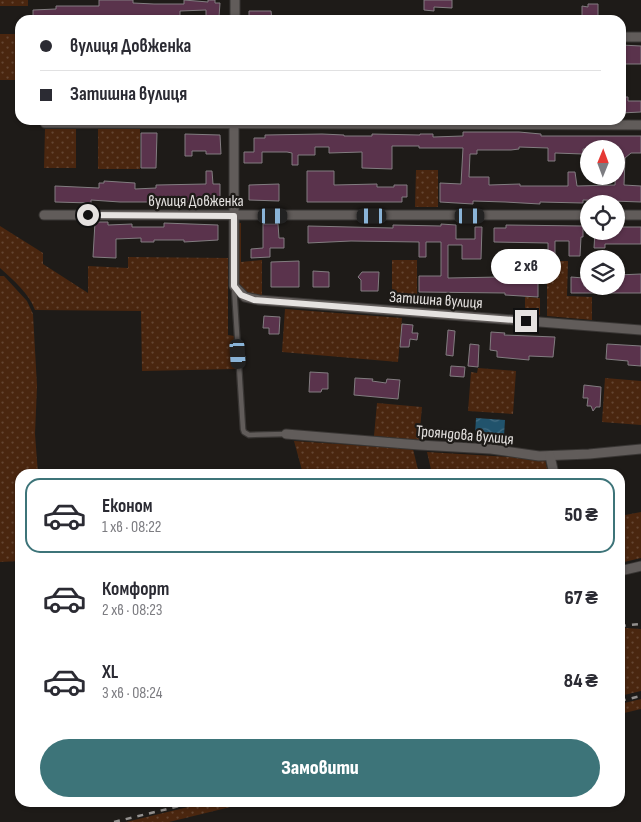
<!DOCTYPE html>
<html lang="uk">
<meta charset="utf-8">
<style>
body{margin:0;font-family:"Sofia Sans Condensed",sans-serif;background:#f2f2f3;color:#2b2b33;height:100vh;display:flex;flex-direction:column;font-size:19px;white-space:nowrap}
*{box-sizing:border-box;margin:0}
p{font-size:16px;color:#7c7c81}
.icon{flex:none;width:28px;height:28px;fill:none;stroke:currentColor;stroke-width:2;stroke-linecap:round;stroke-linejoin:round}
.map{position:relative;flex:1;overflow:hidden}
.drawer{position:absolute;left:15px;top:469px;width:610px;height:338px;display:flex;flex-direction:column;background:#fff;border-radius:15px;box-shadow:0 1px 4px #0004}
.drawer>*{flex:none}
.top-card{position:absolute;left:15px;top:15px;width:611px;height:110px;border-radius:15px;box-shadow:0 1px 4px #0004;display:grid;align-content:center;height:110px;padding:0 25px;background:#fff}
.needle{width:32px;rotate:1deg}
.controls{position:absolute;left:580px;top:140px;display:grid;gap:10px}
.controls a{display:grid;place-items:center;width:45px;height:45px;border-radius:50%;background:#fff;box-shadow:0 1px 4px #0004;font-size:25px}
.end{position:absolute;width:22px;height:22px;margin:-11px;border:6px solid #e5e2e0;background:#111;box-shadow:0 0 0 2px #111}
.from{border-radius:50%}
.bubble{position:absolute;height:35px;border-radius:18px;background:#fff;box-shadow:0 1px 4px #0004;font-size:16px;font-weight:800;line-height:35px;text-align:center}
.car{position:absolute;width:15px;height:30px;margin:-15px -8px;border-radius:6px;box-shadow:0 0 4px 1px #0007;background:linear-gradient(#222 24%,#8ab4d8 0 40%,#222 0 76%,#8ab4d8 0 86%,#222 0)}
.top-card b{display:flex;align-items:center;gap:18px;height:48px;font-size:19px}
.top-card b+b{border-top:1px solid #e1e1e2}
.top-card i{width:12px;height:12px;background:#2b2b33}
ul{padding:9px 0 0;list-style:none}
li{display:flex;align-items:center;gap:15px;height:75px;margin:0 10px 8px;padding:0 15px;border:2px solid transparent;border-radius:15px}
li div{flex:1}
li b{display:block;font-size:19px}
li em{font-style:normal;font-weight:800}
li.selected{border-color:#3d7479}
li>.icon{width:45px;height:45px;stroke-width:1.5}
.button{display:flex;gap:10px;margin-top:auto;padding:10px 25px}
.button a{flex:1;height:58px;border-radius:30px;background:#3d7479;color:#fff;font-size:20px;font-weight:800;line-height:58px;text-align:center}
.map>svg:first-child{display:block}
.green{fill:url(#green-dots)}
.water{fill:url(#water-waves)}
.building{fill:#5a334c;stroke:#827d80;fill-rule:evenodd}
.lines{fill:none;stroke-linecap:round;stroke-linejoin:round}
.service-casing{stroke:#393634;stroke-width:7}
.minor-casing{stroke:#393634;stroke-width:11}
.service{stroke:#615c5a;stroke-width:4.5}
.minor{stroke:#615c5a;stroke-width:9}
.rail{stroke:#928f8d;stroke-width:2.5;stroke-dasharray:6 6;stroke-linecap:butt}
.route{stroke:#e5e2e0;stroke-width:6}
.labels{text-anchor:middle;stroke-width:4.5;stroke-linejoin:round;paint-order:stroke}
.street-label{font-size:16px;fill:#e5e2e0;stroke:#1e1b18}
</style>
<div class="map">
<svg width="641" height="822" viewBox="0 0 641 822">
<defs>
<pattern id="green-dots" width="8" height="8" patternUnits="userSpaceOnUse" patternTransform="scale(1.25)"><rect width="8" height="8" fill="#4a260f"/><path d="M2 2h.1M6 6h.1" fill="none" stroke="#644532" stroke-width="1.8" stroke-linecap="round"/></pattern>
<pattern id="water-waves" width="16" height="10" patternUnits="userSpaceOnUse" patternTransform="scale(1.25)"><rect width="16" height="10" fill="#21536c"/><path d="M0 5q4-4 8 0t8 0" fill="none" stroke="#416b81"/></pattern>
</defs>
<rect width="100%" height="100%" fill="#1e1b18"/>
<g class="green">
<rect x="0" y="0" width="28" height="6"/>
<rect x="0" y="34" width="20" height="46"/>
<path d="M45 129H76V168H44Z"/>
<rect x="98" y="129" width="42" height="40"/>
<path d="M416 170H438V207H415Z"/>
<path d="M237 223H241V262L262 260V296L247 294 237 284Z"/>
<path d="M0 226 43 253V264L88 293V266L128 268V257L228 258V335L234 336 236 369 142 371 141 311 35 310C29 293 13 280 0 268Z"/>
<path d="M392 260H417V305L392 303Z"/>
<path d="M547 261H568L567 296 592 297V320L547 316Z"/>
<path d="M0 276H4L27 301 33 314 37 386 35 434 38 474H20V561L0 562Z"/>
<path d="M525 297 540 298V315L525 314Z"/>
<path d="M285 309 402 318 398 362 282 352Z"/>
<path d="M478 368 516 371 513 414 468 411 471 372 477 373Z"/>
<path d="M605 378 641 381V425L602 422Z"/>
<path d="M377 403 422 407 419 440 374 436Z"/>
<path d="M294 441 413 449 419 474H303Z"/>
<path d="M427 452 545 459 548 474H432Z"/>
<path d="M641 512V558L620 563V516Z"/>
<path d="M626 628 641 629V691L620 696V629Z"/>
<path d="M641 699V709L620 714V704Z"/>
<path d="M213 801H255L169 822H126Z"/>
</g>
<path class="water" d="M476 418 505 420 504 436 475 434Z"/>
<g class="building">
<path d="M99 0H133V3L154 4H184V0L208 2V0H215V3H220L219 17H217V20H206V10L180 11V20H33V10L56 9V6H99Z"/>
<path d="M424 0H452V8L434 7V11L424 10Z"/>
<path d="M588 4H598V20H582V6L588 7Z"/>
<path d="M249 11H271L272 20H249Z"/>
<path d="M621 45 641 46V64H621Z"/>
<path d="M621 97H628V101H641V112L621 113Z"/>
<path d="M463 132H519L541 134V136H641V153H631L625 158 624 185 641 186V202L583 200V203L540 202V204L505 202 473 201V204L440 202V183L461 184 463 148H419V146H392V169L362 168V152L329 153V147H315V155H298V165H292V153L287 152H262V163H244V152H254V138H265V135L322 134 344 135V136H372V134L420 135V134H433V137L463 136ZM519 147 548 148V161H555V153L583 154V149H616L615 185 577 186 575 172H568V186H520V184L489 185V177H469L470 154H477V150H511L519 149Z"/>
<path d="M141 133H157L156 168H141Z"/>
<path d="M185 134 220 135 221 154H206V151H192V156H185Z"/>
<path d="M206 171H212L213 184H220V202H120L91 200V203L55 202V186L99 188V183H104V181L135 183V189L156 188V185L206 184Z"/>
<path d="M307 171H334V185L377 184V187H394V185H407V197H402V202H307Z"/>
<path d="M279 184V201L249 200V185Z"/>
<path d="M95 222H108V225L132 224V227H164V223L218 225V240L184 242V240H154V242H141V238L116 239V258L93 257Z"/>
<path d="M263 224H278L279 238H284V248H270V257L251 258V249L263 248Z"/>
<path d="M441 224 456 225V239H475V227H482L481 259H462V245H448V278L500 277V279L527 280 526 262H535V282H538V297L505 295V293L419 292V276H441V242H426V257H419V242L351 241 308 243V226L393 228V225L441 226Z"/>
<path d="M506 225 583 226V237H581L580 256H569V241H555V260H548V243L494 242V228H506Z"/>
<path d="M616 227H641V244H605V248H594L595 231H616Z"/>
<path d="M299 261V287H271V262Z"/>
<path d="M313 271 329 272V287H313Z"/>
<path d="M362 272H379L378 291H361V280L358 277Z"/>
<path d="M641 274V293H571V277L584 278V286H617V275Z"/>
<path d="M264 316 280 317 279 334H269V328H263Z"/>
<path d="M402 324 413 325 412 333H418L417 340 410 339 409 347H400Z"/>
<path d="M448 330 455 331 453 356 446 355Z"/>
<path d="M491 332 505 333 504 335 555 337 553 357 529 356V360L497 357V351L490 350Z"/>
<path d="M470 344 479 345 478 367 468 366Z"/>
<path d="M607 344 641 346V366L628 365V361L606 359Z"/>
<path d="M451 366 465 367 464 377 450 376Z"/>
<path d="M310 372 328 373V389H322L321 392H309Z"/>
<path d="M355 378 373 379 372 381 386 383 387 379 400 380 398 399 354 395Z"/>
<path d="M584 385 601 387 600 407H596L593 411 591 406H587L588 398H583Z"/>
</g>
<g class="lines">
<g class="service-casing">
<path id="service" d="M234 287 243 429 244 432 249 435 286 434"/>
</g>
<g class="minor-casing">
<g id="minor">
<path d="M235 20V0"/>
<path d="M621 37H641"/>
<path d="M234 120V286L245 297 259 300 641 330"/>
<path d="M45 123 641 125"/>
<path d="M44 215H589"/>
<path d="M616 215H641"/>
<path d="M286 434 419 445 491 449 539 456 589 454 641 449"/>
<path d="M550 456 554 474"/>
<path d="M620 571 641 566"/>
</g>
</g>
<use href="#service" class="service"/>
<use href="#minor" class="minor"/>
<g class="rail">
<path d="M620 626 641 624"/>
<path d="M620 701 641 696"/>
<path d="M114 822 200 801"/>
</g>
</g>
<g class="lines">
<path class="route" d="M88 215 234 216V286L241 295 254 300 526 321"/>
</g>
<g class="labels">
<g class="street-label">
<text x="196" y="206">вулиця Довженка</text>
<text transform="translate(436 299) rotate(4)" y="6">Затишна вулиця</text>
<text transform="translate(465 434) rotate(5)" y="6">Трояндова вулиця</text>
</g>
</g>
</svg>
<div class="controls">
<a><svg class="needle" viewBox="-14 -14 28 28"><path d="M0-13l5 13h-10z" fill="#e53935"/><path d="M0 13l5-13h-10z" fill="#7c7c81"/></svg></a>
<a><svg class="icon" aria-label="locate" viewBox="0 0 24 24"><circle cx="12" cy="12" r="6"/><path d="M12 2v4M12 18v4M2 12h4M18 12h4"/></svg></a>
<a><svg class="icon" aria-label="layers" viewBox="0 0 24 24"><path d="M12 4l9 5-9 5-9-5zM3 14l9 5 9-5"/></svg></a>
</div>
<i class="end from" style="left:88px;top:215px"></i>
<i class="end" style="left:526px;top:321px"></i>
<div class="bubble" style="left:491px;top:249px;width:70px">2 хв</div>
<i class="car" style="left:273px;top:216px;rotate:90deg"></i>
<i class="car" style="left:372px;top:216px;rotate:270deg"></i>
<i class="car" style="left:470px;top:216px;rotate:90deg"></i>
<i class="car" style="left:238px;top:354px;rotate:176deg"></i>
<div class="top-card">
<b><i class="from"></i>вулиця Довженка</b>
<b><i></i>Затишна вулиця</b>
</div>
<section class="drawer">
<ul>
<li class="selected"><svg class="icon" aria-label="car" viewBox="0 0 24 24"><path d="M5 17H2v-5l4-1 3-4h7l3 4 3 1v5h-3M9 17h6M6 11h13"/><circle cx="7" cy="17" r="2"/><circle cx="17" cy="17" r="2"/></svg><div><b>Економ</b><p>1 хв · 08:22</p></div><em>50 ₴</em></li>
<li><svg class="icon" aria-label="car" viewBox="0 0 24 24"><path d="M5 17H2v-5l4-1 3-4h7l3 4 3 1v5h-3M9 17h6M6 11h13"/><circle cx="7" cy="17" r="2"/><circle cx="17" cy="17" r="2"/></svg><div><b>Комфорт</b><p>2 хв · 08:23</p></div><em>67 ₴</em></li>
<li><svg class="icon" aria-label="car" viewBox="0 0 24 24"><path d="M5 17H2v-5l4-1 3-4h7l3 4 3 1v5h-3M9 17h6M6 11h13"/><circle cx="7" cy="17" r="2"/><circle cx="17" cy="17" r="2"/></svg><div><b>XL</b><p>3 хв · 08:24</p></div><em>84 ₴</em></li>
</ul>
<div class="button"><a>Замовити</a></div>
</section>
</div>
